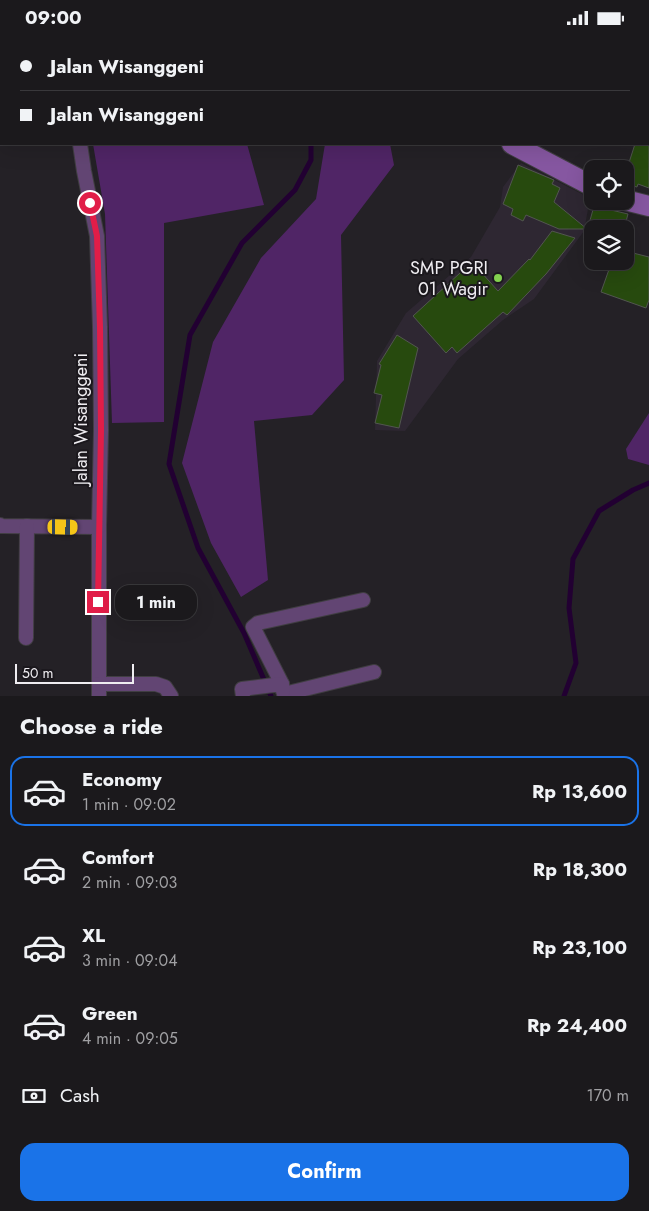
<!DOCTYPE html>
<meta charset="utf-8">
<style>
body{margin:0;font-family:Jost,sans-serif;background:#242225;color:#f1f3f6;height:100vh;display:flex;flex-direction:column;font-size:19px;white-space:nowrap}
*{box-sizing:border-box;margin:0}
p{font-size:16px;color:#a0a0a3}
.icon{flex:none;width:28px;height:28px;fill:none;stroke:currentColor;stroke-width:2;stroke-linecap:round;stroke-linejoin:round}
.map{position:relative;height:661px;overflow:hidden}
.sheet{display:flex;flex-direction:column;background:#1b191c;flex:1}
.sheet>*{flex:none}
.hud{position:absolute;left:0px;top:0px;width:650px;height:110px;box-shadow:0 5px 20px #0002,0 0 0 1px #39383b;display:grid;align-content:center;height:110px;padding:0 20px;background:#1b191c}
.tools{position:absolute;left:584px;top:125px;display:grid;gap:10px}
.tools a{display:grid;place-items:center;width:50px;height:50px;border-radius:10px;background:#1b191c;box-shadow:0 5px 20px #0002,0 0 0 1px #39383b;font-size:25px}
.scale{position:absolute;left:15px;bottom:12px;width:119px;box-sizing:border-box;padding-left:5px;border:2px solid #efedf1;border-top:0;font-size:14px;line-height:18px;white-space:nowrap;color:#efedf1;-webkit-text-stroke:4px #1b181d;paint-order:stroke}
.end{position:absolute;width:22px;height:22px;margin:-11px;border:6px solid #e11d48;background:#fff;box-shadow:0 0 0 2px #fff}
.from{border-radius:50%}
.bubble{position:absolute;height:35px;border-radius:15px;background:#1b191c;box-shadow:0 5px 20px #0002,0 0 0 1px #39383b;font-size:16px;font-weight:700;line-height:35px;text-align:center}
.car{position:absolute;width:15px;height:30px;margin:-15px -8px;border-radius:6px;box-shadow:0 0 4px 1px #0007;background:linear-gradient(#f5c518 24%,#345 0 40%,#f5c518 0 76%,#345 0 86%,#f5c518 0)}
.hud b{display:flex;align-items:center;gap:18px;height:48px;font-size:19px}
.hud b+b{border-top:1px solid #39383b}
.hud i{width:12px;height:12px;background:#f1f3f6}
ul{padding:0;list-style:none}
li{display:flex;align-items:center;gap:15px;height:70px;margin:0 10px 8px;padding:0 10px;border:2px solid transparent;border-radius:15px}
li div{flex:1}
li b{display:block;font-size:19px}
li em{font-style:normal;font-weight:700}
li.on{border-color:#1a73e8}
li>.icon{width:45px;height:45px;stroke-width:1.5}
h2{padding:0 20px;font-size:22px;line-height:60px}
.pay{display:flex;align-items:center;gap:12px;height:55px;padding:0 20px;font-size:19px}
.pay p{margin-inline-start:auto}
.primary-button{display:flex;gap:10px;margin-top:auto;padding:10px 20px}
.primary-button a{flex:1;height:58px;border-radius:15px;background:#1a73e8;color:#fff;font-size:20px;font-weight:700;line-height:58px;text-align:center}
.status{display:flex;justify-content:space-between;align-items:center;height:35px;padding:0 25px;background:#1b191c;direction:ltr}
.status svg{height:14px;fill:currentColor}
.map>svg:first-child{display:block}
.built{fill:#2e2732}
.green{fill:#502566}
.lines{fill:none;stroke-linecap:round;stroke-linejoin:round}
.stream{stroke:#220032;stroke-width:5}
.building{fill:#274a0e;stroke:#525650}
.minor-casing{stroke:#403e42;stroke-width:16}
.secondary-casing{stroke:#403e42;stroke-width:22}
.minor{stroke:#624573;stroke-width:14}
.secondary{stroke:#8657a1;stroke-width:20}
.route{stroke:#e11d48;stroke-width:6}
.poi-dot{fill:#82d04f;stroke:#1b181d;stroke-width:2}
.labels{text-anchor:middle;stroke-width:4;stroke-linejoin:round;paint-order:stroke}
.poi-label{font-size:18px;fill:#efedf1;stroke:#1b181d;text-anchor:end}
.street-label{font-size:18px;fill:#efedf1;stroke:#1b181d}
</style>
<div class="status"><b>09:00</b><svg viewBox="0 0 49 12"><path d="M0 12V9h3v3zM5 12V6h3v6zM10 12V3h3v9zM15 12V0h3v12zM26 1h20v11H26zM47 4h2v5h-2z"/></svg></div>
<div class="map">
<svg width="649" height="661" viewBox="0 0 649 661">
<rect width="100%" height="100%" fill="#242126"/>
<path class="built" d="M521 128 592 164V166H598L605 170 588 174 584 196 534 264 503 285 458 324 405 396 375 395 377 326 406 278 471 222 500 172 503 152Z"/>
<g class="green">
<path d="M93 109H247L264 170 164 188V387L112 388 105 179Z"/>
<path d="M325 109H390L394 130 341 200 344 345 312 380 254 386 268 545 241 562 211 508 182 428 213 307 261 223 316 164Z"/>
<path d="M649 378V430L628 424 626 414Z"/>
</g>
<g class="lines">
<g class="stream">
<path d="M270 0 271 1"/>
<path d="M10 1V0"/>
<path d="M0 98 1 95"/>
<path d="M271 661 244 598 198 513 169 429 190 300 242 208 295 155 311 125V109"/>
<path d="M564 661 576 628 569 573 573 524 599 476 633 455 649 448"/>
</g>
</g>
<g class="building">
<path d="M635 109H649V153L638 149 637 152 625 149V140Z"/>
<path d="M518 130 554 145 552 149 560 153 554 167 587 194H559L526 180 523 186 511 180 513 174 503 169Z"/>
<path d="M594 171 628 179 624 194H609L589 189Z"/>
<path d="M552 196 575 203 546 239 507 280 503 277 457 318 452 312 446 318 413 281 472 227 498 256 529 224 530 225Z"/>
<path d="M625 216 649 222V265L646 273 601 257 612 226H625Z"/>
<path d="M397 300 418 313 399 393 375 388 382 360 374 358 381 330 379 329Z"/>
</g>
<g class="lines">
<g class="minor-casing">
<g id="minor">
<path d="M66 0 67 1"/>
<path d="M80 109 84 136 97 201 100 292 101 395 99 492V661"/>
<path d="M0 490 1 491 99 492"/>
<path d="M26 603 27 491"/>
<path d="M99 649H156L165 652 171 661"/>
<path d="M282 649 253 592 258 588 363 565"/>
<path d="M284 659 374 637"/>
<path d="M243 661 242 654 282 649 283 656"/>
</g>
</g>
<g class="secondary-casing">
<g id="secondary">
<path d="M367 0 369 1"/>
<path d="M512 109 592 151"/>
<path d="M625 165 649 171"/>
</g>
</g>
<use href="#minor" class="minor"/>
<use href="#secondary" class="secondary"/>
</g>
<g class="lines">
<path class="route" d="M90 168 97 201 100 292 101 395 98 567"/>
</g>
<circle class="poi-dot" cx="498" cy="243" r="5"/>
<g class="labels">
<g class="poi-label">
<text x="488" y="239">SMP PGRI<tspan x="488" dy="21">01 Wagir</tspan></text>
</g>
<g class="street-label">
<text transform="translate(81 384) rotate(-90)" y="6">Jalan Wisanggeni</text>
</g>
</g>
</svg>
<div class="tools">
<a><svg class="icon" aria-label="locate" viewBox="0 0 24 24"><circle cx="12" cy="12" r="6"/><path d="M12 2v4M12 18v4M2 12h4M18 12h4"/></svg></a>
<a><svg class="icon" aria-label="layers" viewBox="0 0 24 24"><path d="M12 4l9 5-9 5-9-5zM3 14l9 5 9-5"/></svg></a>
</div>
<div class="scale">50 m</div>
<i class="end from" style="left:90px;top:168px"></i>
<i class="end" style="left:98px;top:567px"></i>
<div class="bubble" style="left:115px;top:550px;width:82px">1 min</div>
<i class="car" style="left:63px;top:492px;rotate:91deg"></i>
<div class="hud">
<b><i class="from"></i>Jalan Wisanggeni</b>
<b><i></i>Jalan Wisanggeni</b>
</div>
</div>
<section class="sheet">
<h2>Choose a ride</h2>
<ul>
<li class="on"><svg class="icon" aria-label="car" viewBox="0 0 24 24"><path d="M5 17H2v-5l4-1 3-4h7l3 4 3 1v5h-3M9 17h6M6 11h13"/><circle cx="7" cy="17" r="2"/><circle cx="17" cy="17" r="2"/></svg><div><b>Economy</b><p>1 min · 09:02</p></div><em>Rp 13,600</em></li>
<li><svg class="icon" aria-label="car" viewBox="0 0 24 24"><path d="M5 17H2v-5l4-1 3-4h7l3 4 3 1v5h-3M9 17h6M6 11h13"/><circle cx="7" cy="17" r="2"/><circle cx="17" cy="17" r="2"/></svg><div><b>Comfort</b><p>2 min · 09:03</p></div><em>Rp 18,300</em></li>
<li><svg class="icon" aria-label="car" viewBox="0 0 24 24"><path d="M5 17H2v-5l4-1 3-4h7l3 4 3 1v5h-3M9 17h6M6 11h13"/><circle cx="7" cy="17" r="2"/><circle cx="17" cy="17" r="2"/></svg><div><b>XL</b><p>3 min · 09:04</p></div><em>Rp 23,100</em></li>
<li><svg class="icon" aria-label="car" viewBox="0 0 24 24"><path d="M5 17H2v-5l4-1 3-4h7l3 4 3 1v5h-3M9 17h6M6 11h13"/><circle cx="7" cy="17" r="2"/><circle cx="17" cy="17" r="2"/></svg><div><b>Green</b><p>4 min · 09:05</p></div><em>Rp 24,400</em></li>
</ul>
<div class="pay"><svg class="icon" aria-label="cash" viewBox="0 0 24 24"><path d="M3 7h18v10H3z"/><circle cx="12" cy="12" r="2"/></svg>Cash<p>170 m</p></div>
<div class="primary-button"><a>Confirm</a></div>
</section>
